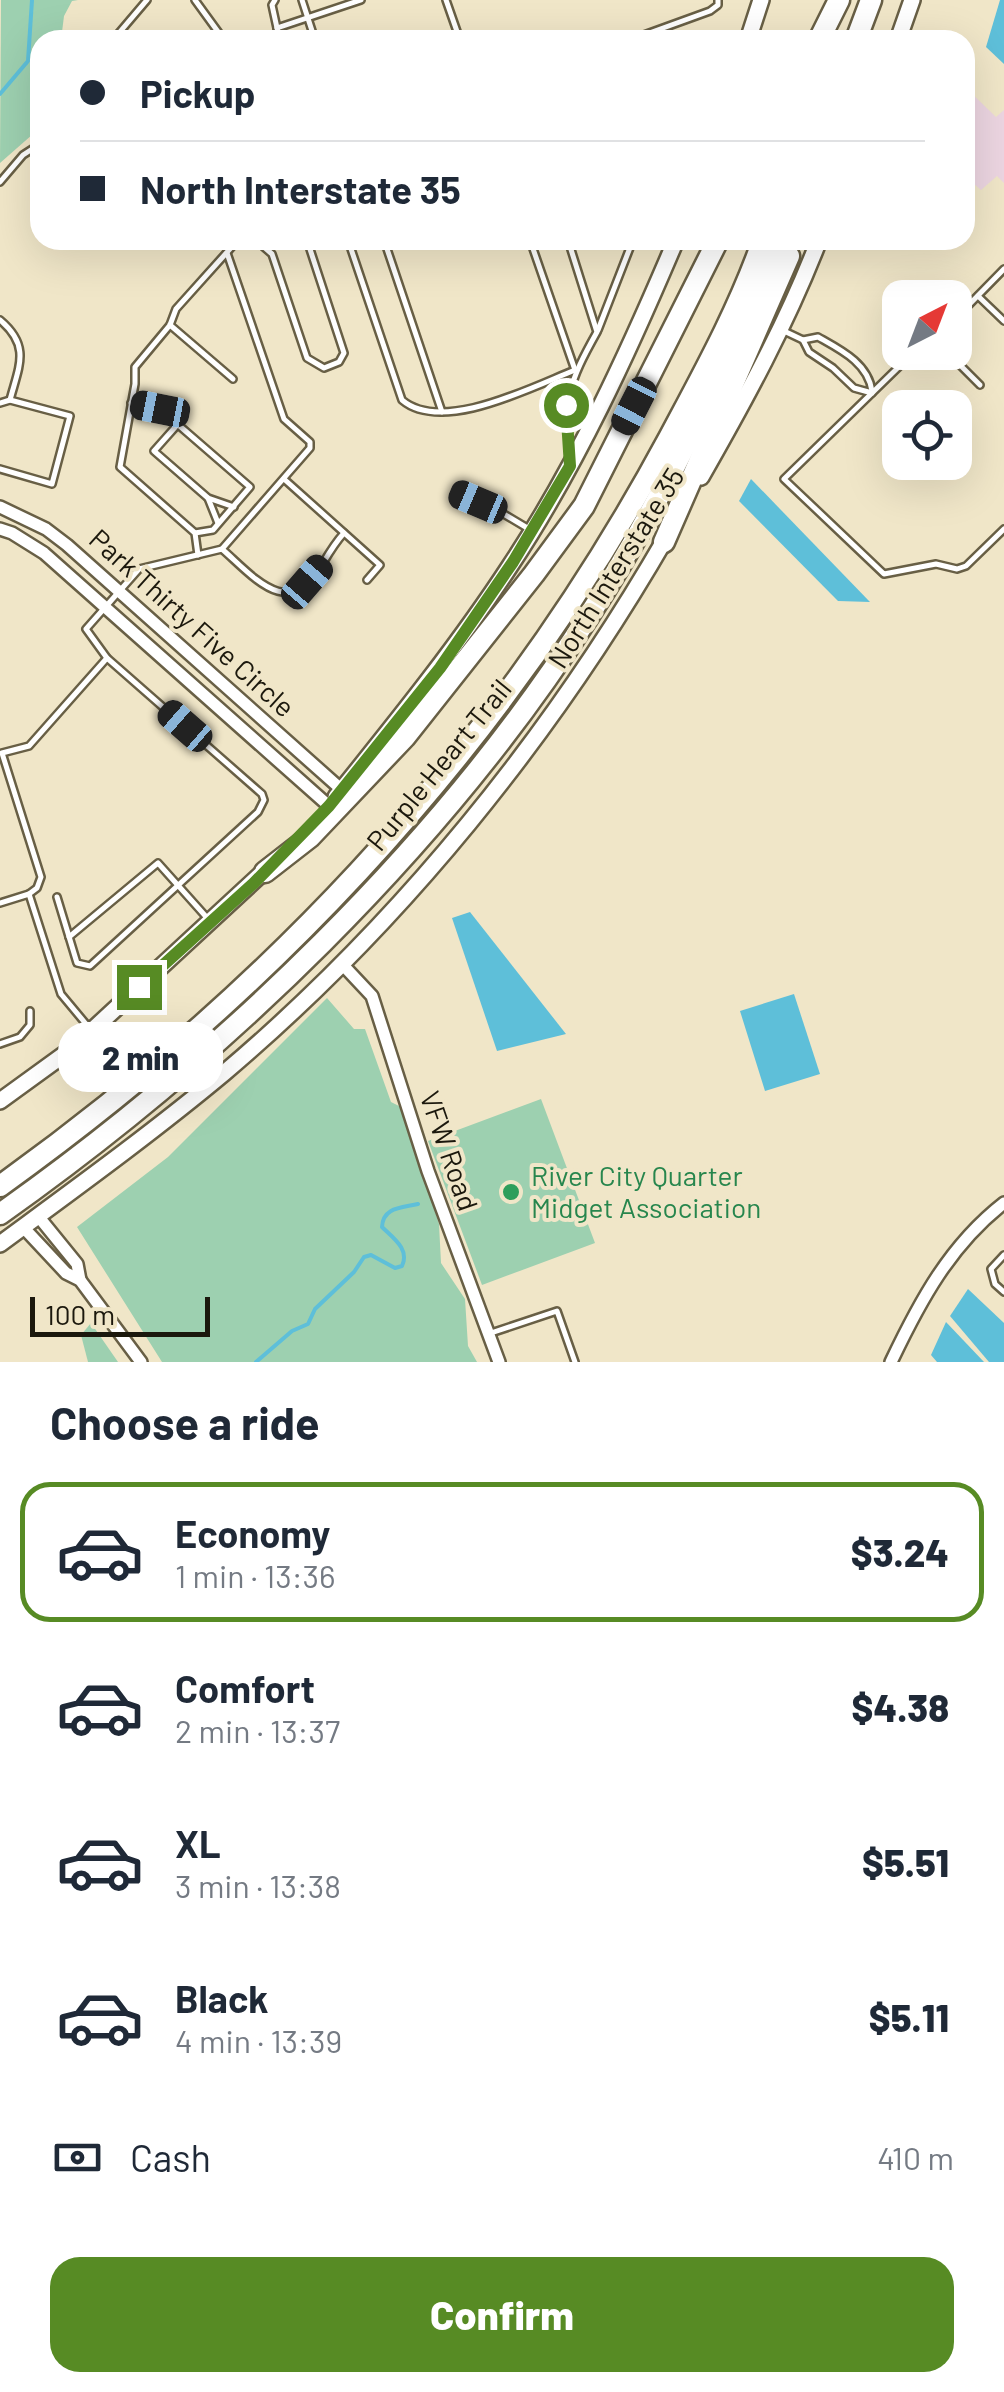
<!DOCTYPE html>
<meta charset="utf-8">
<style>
body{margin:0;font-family:Barlow,sans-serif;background:#f2f2f3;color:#1f2937;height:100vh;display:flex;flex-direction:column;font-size:38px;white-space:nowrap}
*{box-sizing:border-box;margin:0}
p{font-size:32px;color:#747a83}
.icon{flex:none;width:55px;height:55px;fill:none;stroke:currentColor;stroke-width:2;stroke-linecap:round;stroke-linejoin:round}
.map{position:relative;height:1362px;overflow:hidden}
.side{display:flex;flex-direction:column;background:#fff;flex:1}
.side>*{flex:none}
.guide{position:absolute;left:30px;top:30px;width:945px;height:220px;border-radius:30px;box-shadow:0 10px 40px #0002;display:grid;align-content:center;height:220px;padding:0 50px;background:#fff}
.needle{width:65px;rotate:42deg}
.controls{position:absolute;left:882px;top:280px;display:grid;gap:20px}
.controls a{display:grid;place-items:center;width:90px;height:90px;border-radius:20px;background:#fff;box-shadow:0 10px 40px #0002;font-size:50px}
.scale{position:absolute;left:30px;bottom:25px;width:180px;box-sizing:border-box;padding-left:10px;border:5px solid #1b180d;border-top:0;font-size:28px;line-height:35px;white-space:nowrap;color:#1b180d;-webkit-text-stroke:8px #f0e6c8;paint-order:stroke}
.end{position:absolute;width:45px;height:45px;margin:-22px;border:12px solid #578b24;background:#fff;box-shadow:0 0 0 5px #fff}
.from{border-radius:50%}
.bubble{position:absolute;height:70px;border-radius:30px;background:#fff;box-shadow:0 10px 40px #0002;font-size:32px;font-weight:800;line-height:70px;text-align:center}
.car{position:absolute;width:30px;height:60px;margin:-30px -15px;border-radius:12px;box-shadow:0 0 8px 2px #0007;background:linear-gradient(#222 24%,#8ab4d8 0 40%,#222 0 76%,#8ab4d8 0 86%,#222 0)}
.guide b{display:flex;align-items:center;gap:35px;height:95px;font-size:38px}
.guide b+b{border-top:2px solid #e0e1e3}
.guide i{width:25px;height:25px;background:#1f2937}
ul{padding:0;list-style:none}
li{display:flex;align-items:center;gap:30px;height:140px;margin:0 20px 15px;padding:0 30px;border:5px solid transparent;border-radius:30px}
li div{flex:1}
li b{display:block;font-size:38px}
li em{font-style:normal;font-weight:800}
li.on{border-color:#578b24}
li>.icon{width:90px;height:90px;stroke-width:1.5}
h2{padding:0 50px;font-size:45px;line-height:120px}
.pay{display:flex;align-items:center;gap:25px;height:110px;padding:0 50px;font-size:38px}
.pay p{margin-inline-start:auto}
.cta{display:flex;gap:20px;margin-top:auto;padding:20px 50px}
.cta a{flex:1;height:115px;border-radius:30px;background:#578b24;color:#fff;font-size:40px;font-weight:800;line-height:115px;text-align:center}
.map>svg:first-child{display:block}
.commercial{fill:#ecd5e1}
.green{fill:#9dd0b0}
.water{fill:#5ebfd9}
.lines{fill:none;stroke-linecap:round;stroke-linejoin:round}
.stream{stroke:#5ebfd9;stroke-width:4}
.service-casing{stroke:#685f45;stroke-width:10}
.minor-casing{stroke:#685f45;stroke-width:16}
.secondary-casing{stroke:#685f45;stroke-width:20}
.motorway-casing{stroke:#685f45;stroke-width:25}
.service{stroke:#fff;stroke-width:5}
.minor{stroke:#fff;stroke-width:11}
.secondary{stroke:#fff;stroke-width:15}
.motorway{stroke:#fff;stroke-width:20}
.route{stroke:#578b24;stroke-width:12}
.leisure-dot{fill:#2e9e5b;stroke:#f0e6c8;stroke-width:4}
.labels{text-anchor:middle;stroke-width:8;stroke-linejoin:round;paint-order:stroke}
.street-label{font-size:28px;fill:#1b180d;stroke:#f0e6c8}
.leisure-label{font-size:28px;fill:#27864d;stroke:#f0e6c8;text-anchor:start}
</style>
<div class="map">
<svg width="1004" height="1362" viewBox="0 0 1004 1362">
<rect width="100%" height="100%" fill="#f0e6c8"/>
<path class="commercial" d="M965 87 996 117 1004 110V183L997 176 981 190 965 176Z"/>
<g class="green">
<path d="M1 0H78L72 1 64 16 61 40H40V118L33 134 0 163Z"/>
<path d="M327 998 354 1029H365L391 1102 401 1107 439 1224 441 1263 465 1299 468 1346 477 1362H162L77 1227 168 1157Z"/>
<path d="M541 1099 595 1243 482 1285 428 1141Z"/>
<path d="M91 1323 118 1362H88L81 1335Z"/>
</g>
<g class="water">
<path d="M1000 0H1004V64L986 47Z"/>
<path d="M751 479 870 602 838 601 739 501Z"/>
<path d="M470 912 566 1034 497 1051 452 918Z"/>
<path d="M794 994 820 1074 765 1091 740 1011Z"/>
<path d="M968 1289 1004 1323V1362H989L950 1316Z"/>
<path d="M946 1322 984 1362H937L931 1355Z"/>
</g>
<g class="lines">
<g class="stream">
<path d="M0 94 28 61 32 0"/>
<path d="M256 1362 292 1331 308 1324 315 1309 354 1272 364 1257 371 1255 395 1268 402 1266C410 1249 393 1238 382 1227 383 1207 401 1208 418 1204"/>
</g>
<g class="service-casing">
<g id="service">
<path d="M195 0 224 40"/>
<path d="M275 0 272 5 277 28 361 0"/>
<path d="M302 0 315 40"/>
<path d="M446 0 460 40"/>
<path d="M277 28 280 40"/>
<path d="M113 40 147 0"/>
<path d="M630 40 710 11 718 5V0"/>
<path d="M0 182 23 155 40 144"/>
<path d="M256 240 272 254 307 358 324 368 339 362 344 353 307 240"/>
<path d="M348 240 402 400C442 434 532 387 575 370"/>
<path d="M384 240 442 412"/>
<path d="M530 240 575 370"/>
<path d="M568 240 597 332C568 384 565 396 569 455"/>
<path d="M978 296 1004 321"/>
<path d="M955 319 1004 269"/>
<path d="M0 320C31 346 19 366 10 400"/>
<path d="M170 325 233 379"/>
<path d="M598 330 633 240"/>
<path d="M784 331 803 340 809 352 833 368 854 388 872 393"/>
<path d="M803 340 818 337C841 350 868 363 872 391"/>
<path d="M914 352 784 479 884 574 936 564 957 569 966 566 1004 529"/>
<path d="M947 352 980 385"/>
<path d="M0 403 10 400 70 416 52 484 0 469"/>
<path d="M131 403 160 409 250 487 213 530 195 533"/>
<path d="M178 424 154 451 208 498 234 507"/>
<path d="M284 479 380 565 367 580"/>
<path d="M459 494 497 510 529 529"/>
<path d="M208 498 218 523"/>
<path d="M222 549C254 577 289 622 322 565 329 553 334 544 344 533"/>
<path d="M198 555 195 533 120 467 135 384V367L170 325 176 309 238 240"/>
<path d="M29 894 37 888 41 877 2 753 29 746 107 658"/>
<path d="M57 897 77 963 90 966 258 812 264 800 262 794 107 658 86 629 139 569 222 549 310 448V442L284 419 227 253"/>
<path d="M0 903 29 894 61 994 91 1030"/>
<path d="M69 937 158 863 209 920"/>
<path d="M0 1044 20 1037 30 1025V1011"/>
<path d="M1004 1255 991 1269 995 1284 1004 1292"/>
<path d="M491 1333 557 1311 575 1362"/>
</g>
</g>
<g class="minor-casing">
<g id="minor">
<path d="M0 507 46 529 67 545 342 790"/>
<path d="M0 529 12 533 44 553 329 806"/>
<path d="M342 964 372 996 428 1171 499 1362"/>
<path d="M38 1216 77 1264 80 1280"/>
<path d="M23 1227 66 1273 80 1280 141 1362"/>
<path d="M891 1362C920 1301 950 1245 1004 1203"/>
</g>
</g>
<g class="secondary-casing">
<g id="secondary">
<path d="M748 40 761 0"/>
<path d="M898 40 912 0"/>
<path d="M701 477C745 400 787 323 819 240"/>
<path d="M336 797C397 721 457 647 510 566 577 465 629 351 676 240"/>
<path d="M0 1101 73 1048 272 864"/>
<path d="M0 1244C76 1188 152 1133 224 1073 401 923 551 737 667 536"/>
</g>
</g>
<g class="motorway-casing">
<g id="motorway">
<path d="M819 40 839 0"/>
<path d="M856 40 871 0"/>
<path d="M664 542 789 256"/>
<path d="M265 872 310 837 405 737 534 574 584 506 718 240"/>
<path d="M0 1186C279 986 506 741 669 438 703 374 739 309 763 240"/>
<path d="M0 1214C222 1057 441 847 588 617 665 498 724 369 782 240"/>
</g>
</g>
<use href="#service" class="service"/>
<use href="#minor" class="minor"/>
<use href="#secondary" class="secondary"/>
<use href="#motorway" class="motorway"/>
</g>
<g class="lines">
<path class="route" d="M139 987 254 883 329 806 440 668 513 562 570 466 566 405"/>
</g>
<circle class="leisure-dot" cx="511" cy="1192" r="10"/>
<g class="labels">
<g class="street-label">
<text transform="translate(616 568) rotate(-58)" y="10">North Interstate 35</text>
<text transform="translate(192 623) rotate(42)" y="10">Park Thirty Five Circle</text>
<text transform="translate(439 765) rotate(-51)" y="10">Purple Heart Trail</text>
<text transform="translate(449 1151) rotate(71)" y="10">VFW Road</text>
</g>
<g class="leisure-label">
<text x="531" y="1186">River City Quarter<tspan x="531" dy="32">Midget Association</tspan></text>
</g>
</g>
</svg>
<div class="controls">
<a><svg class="needle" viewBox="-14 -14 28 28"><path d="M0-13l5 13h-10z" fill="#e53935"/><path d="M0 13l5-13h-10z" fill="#747a83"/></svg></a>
<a><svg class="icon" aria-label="locate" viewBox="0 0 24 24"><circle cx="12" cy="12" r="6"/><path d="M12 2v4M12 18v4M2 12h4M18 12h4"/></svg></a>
</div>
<div class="scale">100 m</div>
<i class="end from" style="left:566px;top:405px"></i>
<i class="end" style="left:139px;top:987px"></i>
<div class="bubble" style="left:58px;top:1022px;width:165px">2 min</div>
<i class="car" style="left:634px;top:406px;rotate:207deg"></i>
<i class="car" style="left:160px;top:409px;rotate:281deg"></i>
<i class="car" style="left:478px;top:502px;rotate:293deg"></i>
<i class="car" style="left:307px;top:582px;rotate:41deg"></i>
<i class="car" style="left:185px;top:726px;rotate:311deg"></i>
<div class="guide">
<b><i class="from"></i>Pickup</b>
<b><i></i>North Interstate 35</b>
</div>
</div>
<section class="side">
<h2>Choose a ride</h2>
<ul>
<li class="on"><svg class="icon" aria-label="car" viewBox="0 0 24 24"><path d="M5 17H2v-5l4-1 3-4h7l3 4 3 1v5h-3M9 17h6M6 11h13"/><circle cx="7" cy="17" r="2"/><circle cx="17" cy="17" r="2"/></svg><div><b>Economy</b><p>1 min · 13:36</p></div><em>$3.24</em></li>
<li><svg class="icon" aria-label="car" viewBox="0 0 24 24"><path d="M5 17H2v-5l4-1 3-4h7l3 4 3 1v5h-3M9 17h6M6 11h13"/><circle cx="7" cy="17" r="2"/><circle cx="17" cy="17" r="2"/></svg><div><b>Comfort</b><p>2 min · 13:37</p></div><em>$4.38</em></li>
<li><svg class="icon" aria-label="car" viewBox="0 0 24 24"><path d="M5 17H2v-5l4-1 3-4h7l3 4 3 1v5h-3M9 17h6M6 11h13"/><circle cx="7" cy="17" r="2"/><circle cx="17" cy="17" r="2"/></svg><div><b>XL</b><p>3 min · 13:38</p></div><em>$5.51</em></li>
<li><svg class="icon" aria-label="car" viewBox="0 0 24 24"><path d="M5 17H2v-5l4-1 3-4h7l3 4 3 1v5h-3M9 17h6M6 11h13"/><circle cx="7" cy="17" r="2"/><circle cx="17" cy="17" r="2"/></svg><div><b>Black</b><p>4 min · 13:39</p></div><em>$5.11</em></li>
</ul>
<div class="pay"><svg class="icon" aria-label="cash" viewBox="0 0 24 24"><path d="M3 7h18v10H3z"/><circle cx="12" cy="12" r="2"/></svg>Cash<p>410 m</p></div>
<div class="cta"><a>Confirm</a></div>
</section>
